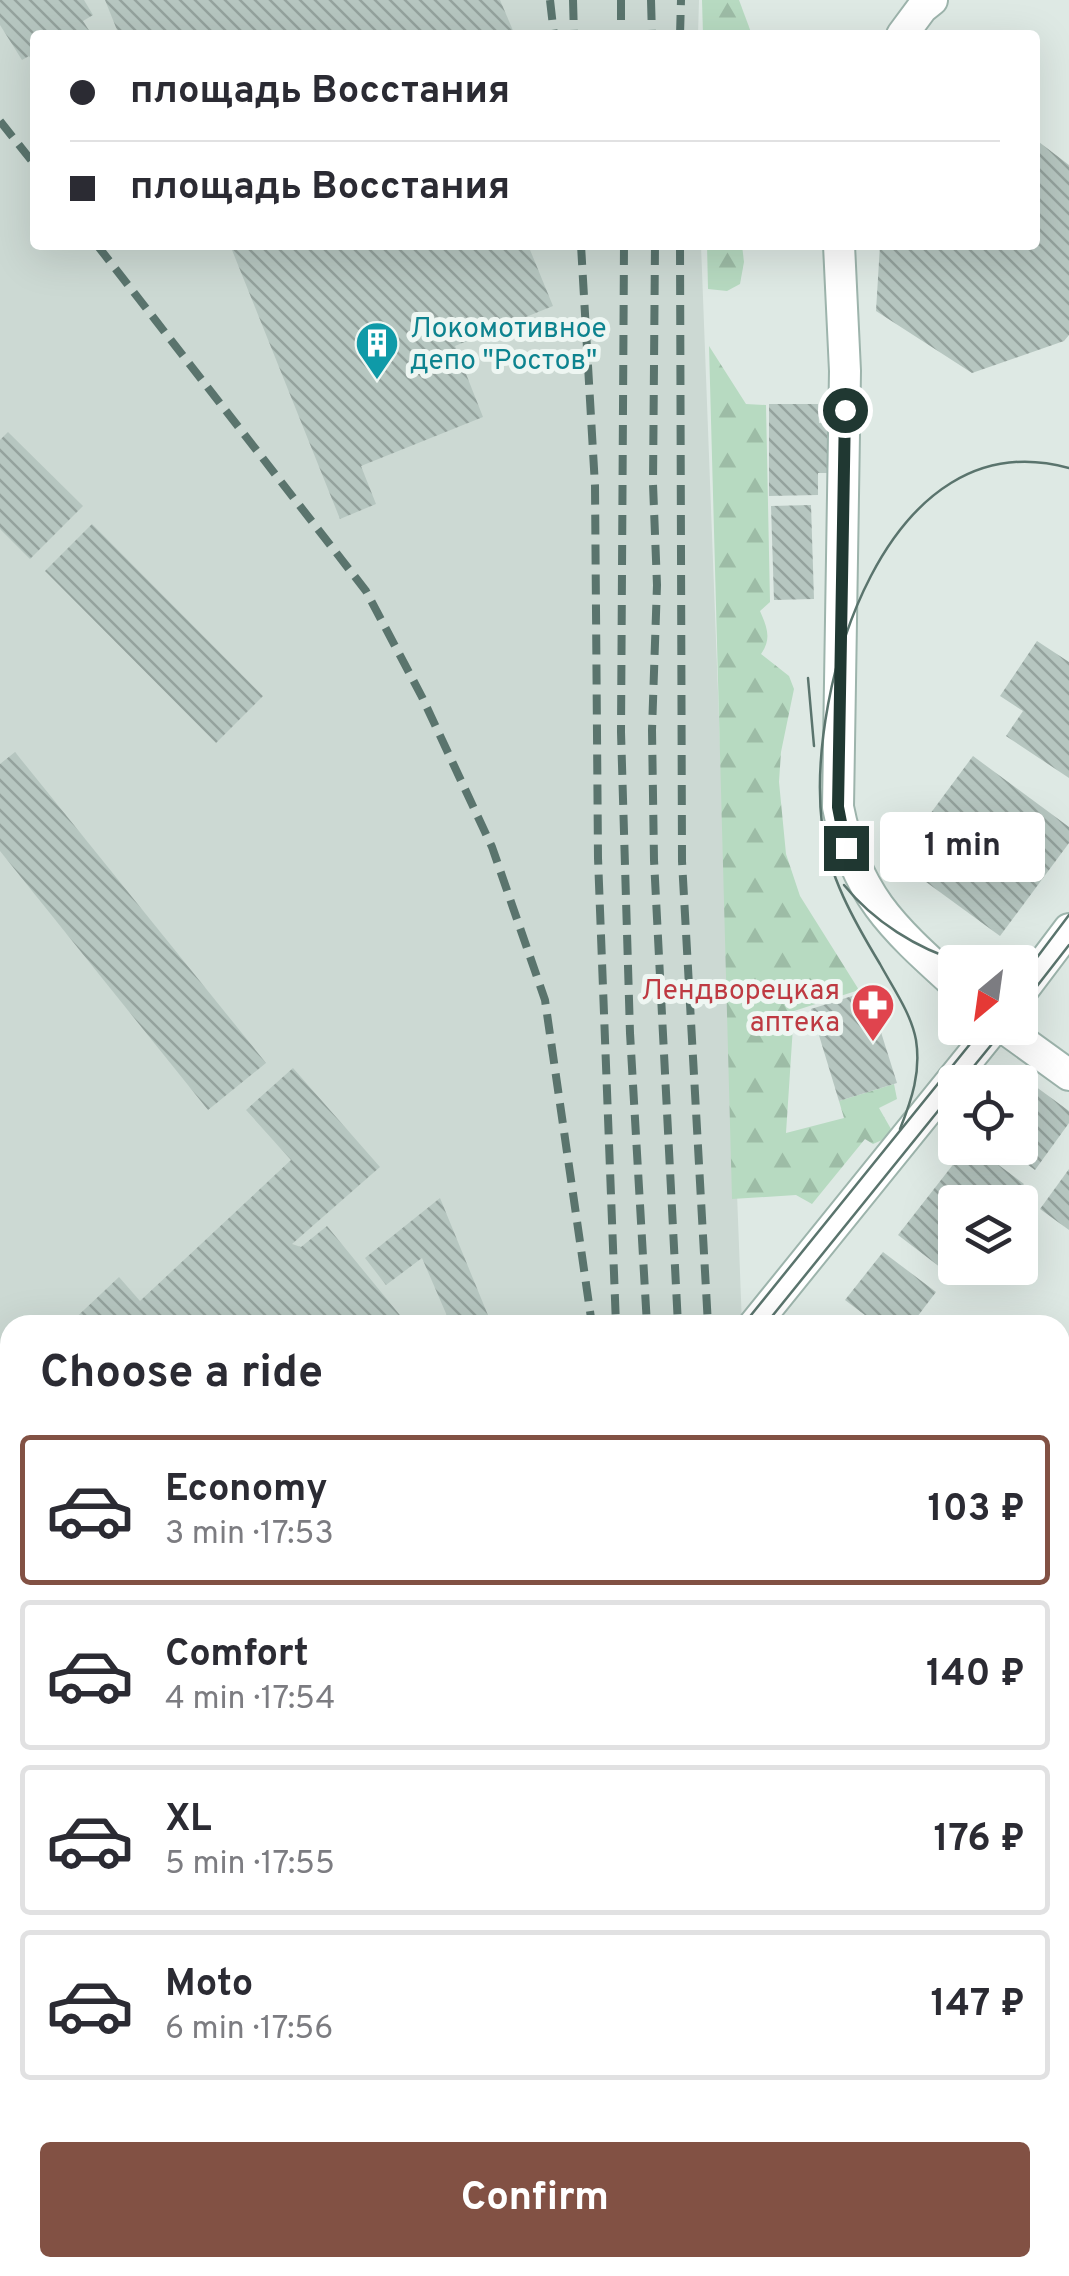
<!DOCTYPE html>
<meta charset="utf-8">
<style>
body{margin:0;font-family:Overpass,sans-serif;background:#f7f7f7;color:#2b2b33;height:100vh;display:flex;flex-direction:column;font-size:38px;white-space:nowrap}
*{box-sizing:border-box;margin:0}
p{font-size:32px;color:#7c7c81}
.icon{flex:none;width:55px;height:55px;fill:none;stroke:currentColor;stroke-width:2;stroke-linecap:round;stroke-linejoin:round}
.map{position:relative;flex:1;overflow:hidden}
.side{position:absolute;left:0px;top:1315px;width:1070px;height:962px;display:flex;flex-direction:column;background:#fff;border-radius:30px 30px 0 0;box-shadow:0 10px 40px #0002}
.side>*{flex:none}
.top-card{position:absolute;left:30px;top:30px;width:1010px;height:220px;border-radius:10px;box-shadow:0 10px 40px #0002;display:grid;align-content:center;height:220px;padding:0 40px;background:#fff}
.needle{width:65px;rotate:209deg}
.fabs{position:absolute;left:938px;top:945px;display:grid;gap:20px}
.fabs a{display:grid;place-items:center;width:100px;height:100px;border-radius:10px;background:#fff;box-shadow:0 10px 40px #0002;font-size:50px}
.end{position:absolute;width:45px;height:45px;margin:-22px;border:12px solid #203832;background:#fff;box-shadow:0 0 0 5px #fff}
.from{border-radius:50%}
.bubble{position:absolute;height:70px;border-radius:10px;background:#fff;box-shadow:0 10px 40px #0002;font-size:32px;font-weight:700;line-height:70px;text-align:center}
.top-card b{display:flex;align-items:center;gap:35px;height:95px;font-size:38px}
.top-card b+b{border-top:2px solid #e1e1e2}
.top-card i{width:25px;height:25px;background:#2b2b33}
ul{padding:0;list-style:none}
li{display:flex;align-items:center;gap:30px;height:150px;margin:0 20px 15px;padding:0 20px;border:5px solid #e1e1e2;border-radius:10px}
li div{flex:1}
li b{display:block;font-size:38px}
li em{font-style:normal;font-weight:700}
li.selected{border-color:#825144}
li>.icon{width:90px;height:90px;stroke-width:1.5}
h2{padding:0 40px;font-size:45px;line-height:120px}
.cta{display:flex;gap:20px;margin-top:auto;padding:20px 40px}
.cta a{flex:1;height:115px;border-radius:10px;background:#825144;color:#fff;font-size:40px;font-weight:700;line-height:115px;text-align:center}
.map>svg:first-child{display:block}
.built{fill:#ccd9d3}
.grass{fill:url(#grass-dots)}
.forest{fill:url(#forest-firs)}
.water{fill:url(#water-waves)}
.building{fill:url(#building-back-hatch)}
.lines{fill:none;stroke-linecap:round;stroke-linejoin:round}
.lane-casing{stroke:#a1b0ab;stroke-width:21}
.street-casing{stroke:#a1b0ab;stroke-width:34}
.secondary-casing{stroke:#9db4ac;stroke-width:34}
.lane{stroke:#fff;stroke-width:18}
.street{stroke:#fff;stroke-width:30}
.secondary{stroke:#fff;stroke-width:30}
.tram{stroke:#5a746d;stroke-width:2.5}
.rail{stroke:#5a746d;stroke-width:8;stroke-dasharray:20 10;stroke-linecap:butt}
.route{stroke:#203832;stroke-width:12}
.labels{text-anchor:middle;stroke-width:10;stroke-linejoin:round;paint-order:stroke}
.culture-label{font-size:28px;fill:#0d838f;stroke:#eef6f2;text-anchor:start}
.health-label{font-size:28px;fill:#be3a42;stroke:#eef6f2;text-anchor:end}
</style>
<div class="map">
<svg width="1069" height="2276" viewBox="0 0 1069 2276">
<defs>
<pattern id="grass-dots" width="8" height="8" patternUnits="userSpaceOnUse" patternTransform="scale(2.5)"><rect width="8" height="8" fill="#b7dac1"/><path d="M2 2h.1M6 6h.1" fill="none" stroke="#9dbca6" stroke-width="1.8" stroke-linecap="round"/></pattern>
<pattern id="forest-firs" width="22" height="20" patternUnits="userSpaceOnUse" patternTransform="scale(2.5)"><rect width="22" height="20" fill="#b7dac1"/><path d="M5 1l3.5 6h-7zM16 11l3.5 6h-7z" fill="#9dbca6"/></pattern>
<pattern id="water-waves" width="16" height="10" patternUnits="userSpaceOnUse" patternTransform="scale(2.5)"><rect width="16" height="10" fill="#87c1cd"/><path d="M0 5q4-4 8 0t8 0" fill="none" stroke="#6e9ea7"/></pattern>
<pattern id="building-back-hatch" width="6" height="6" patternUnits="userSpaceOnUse" patternTransform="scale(2.5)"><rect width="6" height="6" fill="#b6c6c0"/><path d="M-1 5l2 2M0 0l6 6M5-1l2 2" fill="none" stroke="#94a29d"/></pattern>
</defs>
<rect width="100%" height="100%" fill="#dee9e4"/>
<g class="built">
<path d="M0 0H699L698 35H35V245H701L742 1325H10V1694L0 1683Z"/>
<path d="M466 2268H885L908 2276H467Z"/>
</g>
<path class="grass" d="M1060 1793 1069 1800V1955L1060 1954Z"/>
<g class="forest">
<path d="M702 0H739L752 35H703Z"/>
<path d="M707 245H742L744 262 740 284 727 291 708 289Z"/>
<path d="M709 346 746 404 766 405 770 602 760 611C767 627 772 639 761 654L789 676 794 689 781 752 779 782 786 854 800 896 859 990 794 1011 786 1133 844 1118 839 1101 894 1084 897 1099 879 1108 891 1129 889 1137 873 1144 865 1139 812 1204 796 1195 732 1199Z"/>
<path d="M49 2268H222L223 2276H44Z"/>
</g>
<g class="water">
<path d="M0 1697 10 1709V1863L0 1854Z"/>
<path d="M1060 2046H1069V2174L1060 2173Z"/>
</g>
<g class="building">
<path d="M0 0H84L93 15 83 21 92 35H35V65L29 56 22 60 0 25Z"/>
<path d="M105 0H500L514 33 119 35Z"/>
<path d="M1035 139 1069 165V335L1064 341 972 373 876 311 880 245H1035Z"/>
<path d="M230 245H528L553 306 455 346 483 417 361 466 376 504 340 519Z"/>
<path d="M769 404H818L819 423H828V473H818V495L769 496Z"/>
<path d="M8 432 83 506 30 559 0 529V440Z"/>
<path d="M811 505 814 599 774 600 771 506Z"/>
<path d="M92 524 263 696 216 743 45 571Z"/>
<path d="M1037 641 1069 662V778L1006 736 1023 711 1000 696Z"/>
<path d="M15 752 266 1063 208 1110 0 851V764Z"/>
<path d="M973 756 1069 827V843L1000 936 896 860Z"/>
<path d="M868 991 897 1083 839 1101 811 1009Z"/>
<path d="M293 1068 380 1167 292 1244 301 1247 327 1226 408 1325H68L119 1277 140 1301 291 1160 246 1110Z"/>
<path d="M1020 1075 1069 1111V1123L1035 1170 1005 1148H1020V1082H1014Z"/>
<path d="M966 1148H976L1024 1184 1009 1202H955V1268H960L953 1277 898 1235Z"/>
<path d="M1069 1169V1230L1040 1209Z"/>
<path d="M440 1198 492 1325H451L422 1258 386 1285 365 1258Z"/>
<path d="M883 1252 936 1292 911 1325H878L845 1300Z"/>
<path d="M0 1586 10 1599V1684L0 1692Z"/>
<path d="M237 2268H294L296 2276H239Z"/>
<path d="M311 2268H356V2269L313 2276Z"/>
<path d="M379 2268H439L440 2276H380Z"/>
<rect x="527" y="2268" width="51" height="8"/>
</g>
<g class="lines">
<g class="lane-casing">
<g id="lane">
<path d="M0 1538 10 1552"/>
<path d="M1060 1671 1069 1663"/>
<path d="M0 2039 10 2026"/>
</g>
</g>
<g class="street-casing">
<path id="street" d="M1060 1793 1069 1800"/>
</g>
<g class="secondary-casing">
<g id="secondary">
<path d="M902 35 922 8 932 0"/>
<path d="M839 245 845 371 838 807C855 894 892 927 955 984"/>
<path d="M1020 994 1069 929"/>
<path d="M1004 1028 1069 1075"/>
<path d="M754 1325 994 1028"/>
<path d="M0 2253 10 2243"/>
</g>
</g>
<use href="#lane" class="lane"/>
<use href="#street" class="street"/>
<use href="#secondary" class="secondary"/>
<g class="tram">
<path d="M808 678 814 746"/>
<path d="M844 885C873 921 917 949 962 962"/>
<path d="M1020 980 1069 915"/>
<path d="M1020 1008 1069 945"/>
<path d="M961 1082 1005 1028"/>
<path d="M900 1129C912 1099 921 1072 916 1040 911 1013 893 988 880 964 854 921 828 875 822 825 806 688 886 417 1069 468"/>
<path d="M743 1325 983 1028"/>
<path d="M765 1325 955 1090"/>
<path d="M0 2242 10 2230"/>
<path d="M0 2266 10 2256"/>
</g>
<g class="rail">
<path d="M550 0 554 35"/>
<path d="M573 0 574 35"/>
<path d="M621 0V35"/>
<path d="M651 0 652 35"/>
<path d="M680 35 681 0"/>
<path d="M0 121 35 165"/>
<path d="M97 245 366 591 422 697 492 847 545 1000 592 1325"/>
<path d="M581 245 595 486 598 858 616 1325"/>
<path d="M624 245 621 732 630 1033 647 1325"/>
<path d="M655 245 653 484 657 585 652 730 654 860 678 1325"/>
<path d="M680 245 682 861 708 1325"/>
<path d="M710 2268 712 2276"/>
<path d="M741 2268 743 2276"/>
<path d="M764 2268 766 2276"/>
<path d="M796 2268 798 2276"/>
<path d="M830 2268 832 2276"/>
</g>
</g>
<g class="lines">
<path class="route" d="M845 410 838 807 846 848"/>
</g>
<defs>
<g id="building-pin" transform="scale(2.25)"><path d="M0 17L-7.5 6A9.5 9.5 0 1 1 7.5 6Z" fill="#0f9aa8" stroke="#eef6f2"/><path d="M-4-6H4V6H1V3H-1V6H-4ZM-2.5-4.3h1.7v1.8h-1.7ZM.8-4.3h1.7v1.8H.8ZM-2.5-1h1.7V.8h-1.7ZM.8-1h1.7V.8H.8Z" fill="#fff"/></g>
<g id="pharmacy-pin" transform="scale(2.25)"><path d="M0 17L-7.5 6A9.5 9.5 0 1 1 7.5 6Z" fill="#e0444e" stroke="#eef6f2"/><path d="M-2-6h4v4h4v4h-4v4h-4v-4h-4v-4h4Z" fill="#fff"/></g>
</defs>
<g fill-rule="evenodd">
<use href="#building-pin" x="377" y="343"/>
<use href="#pharmacy-pin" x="873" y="1005"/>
</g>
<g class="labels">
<g class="culture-label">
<text x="410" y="337">Локомотивное<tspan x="410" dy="32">депо "Ростов"</tspan></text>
</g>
<g class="health-label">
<text x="840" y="999">Лендворецкая<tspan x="840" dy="32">аптека</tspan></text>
</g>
</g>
</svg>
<div class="fabs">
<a><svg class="needle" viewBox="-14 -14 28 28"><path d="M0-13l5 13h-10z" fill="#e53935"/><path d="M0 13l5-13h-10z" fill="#7c7c81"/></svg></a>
<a><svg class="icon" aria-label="locate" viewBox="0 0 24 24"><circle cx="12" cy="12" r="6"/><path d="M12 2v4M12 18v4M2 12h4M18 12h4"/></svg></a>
<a><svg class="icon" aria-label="layers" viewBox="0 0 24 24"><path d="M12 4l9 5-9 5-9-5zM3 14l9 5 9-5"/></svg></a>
</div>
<i class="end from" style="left:845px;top:410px"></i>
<i class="end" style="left:846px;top:848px"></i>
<div class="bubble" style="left:880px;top:812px;width:165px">1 min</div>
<div class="top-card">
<b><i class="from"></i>площадь Восстания</b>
<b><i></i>площадь Восстания</b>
</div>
<section class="side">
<h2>Choose a ride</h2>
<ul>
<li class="selected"><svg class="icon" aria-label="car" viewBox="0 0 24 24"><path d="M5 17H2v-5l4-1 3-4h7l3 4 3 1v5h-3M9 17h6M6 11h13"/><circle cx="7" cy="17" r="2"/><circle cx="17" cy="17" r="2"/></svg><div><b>Economy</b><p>3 min · 17:53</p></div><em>103 ₽</em></li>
<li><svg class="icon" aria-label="car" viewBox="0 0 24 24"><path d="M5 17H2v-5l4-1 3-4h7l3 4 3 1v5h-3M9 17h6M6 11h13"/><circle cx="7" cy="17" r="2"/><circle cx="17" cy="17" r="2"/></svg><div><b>Comfort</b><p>4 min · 17:54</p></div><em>140 ₽</em></li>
<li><svg class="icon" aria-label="car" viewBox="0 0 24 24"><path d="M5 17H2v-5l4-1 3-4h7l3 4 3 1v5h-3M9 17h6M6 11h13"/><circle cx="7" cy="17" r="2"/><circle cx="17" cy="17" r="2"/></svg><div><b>XL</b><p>5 min · 17:55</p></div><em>176 ₽</em></li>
<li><svg class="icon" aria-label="car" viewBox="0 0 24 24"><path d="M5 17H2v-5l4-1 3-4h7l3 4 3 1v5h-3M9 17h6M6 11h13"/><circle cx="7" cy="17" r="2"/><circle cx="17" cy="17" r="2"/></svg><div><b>Moto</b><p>6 min · 17:56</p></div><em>147 ₽</em></li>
</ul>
<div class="cta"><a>Confirm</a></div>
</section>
</div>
